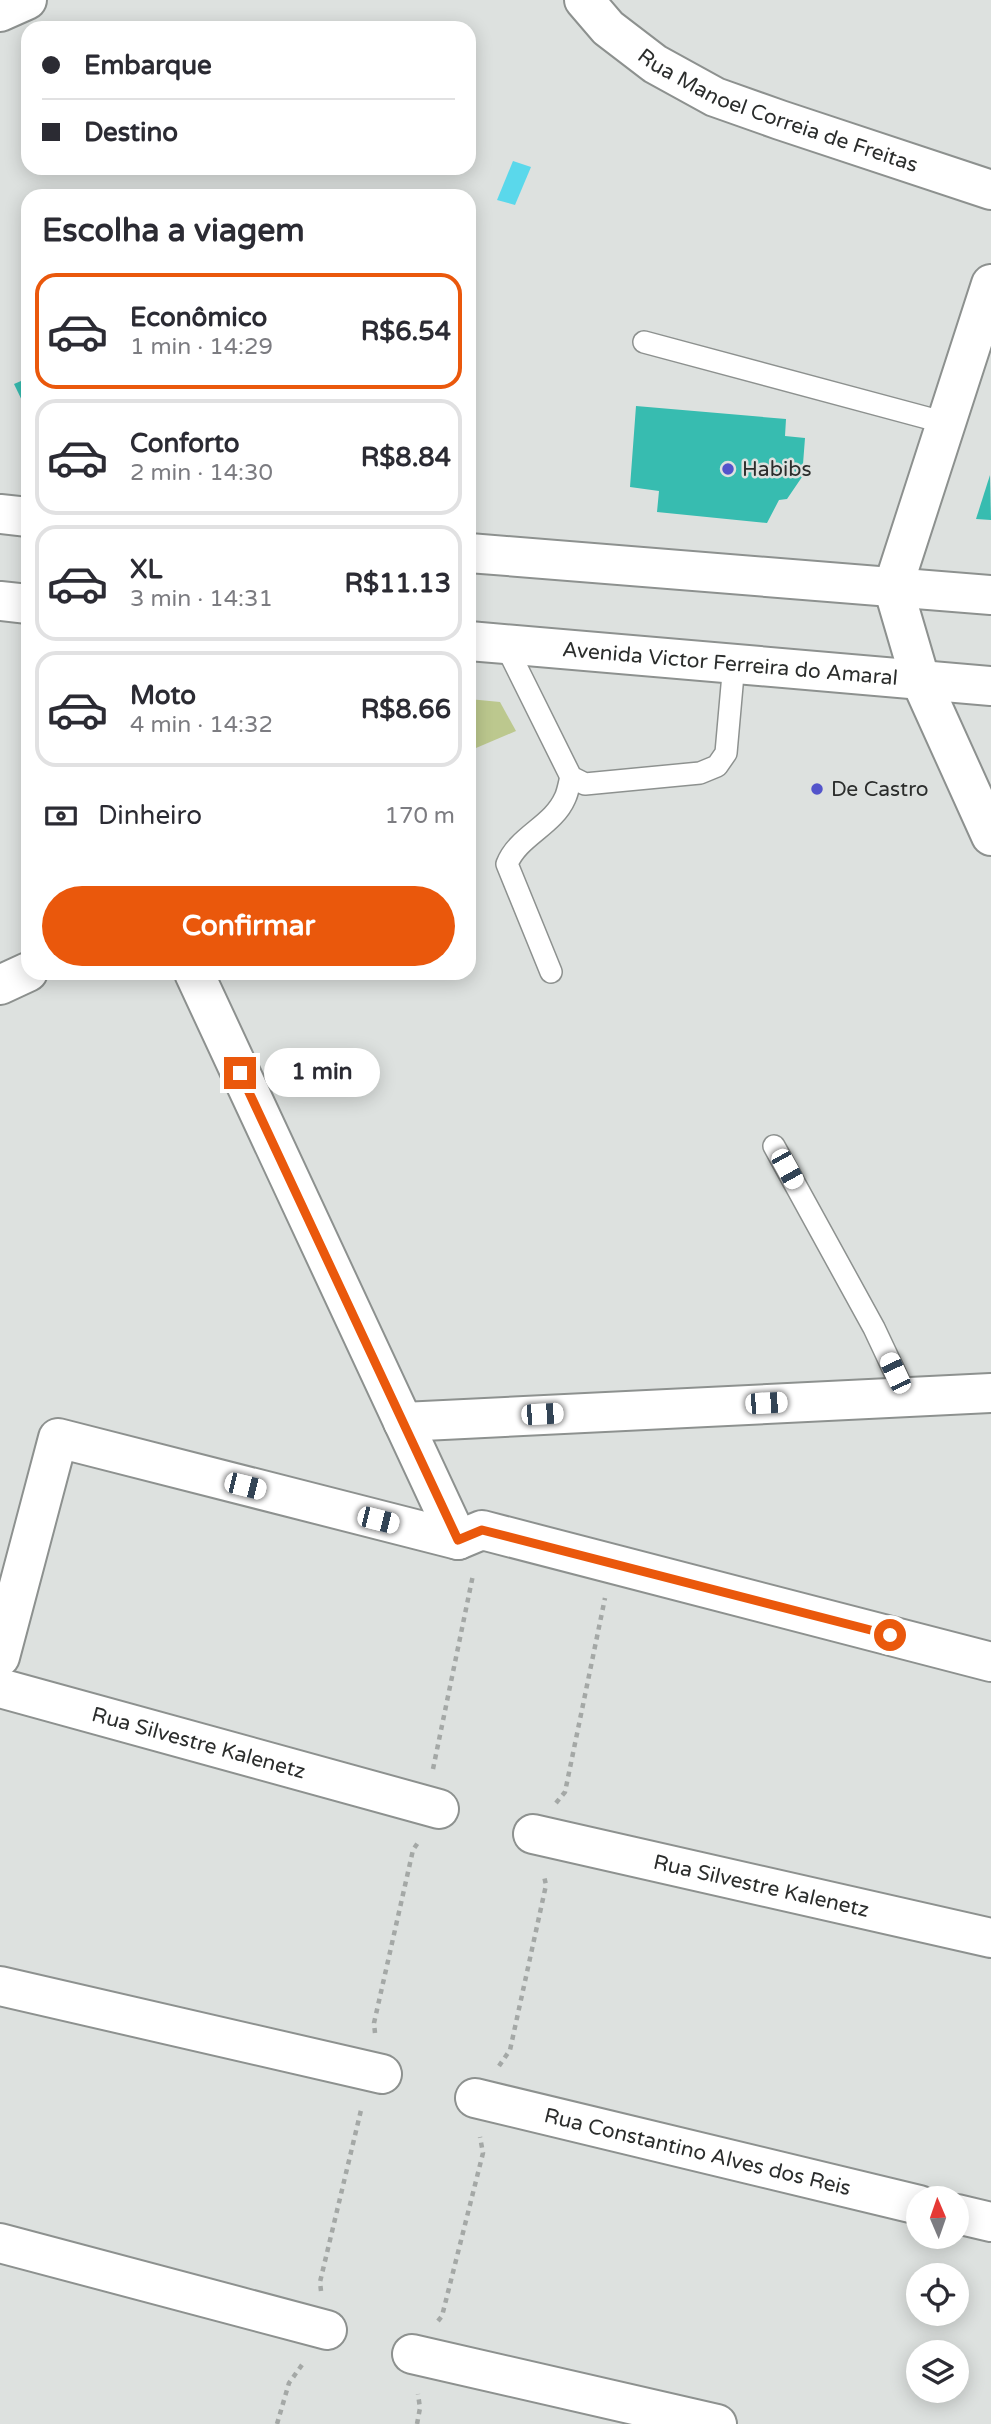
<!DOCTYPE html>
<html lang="pt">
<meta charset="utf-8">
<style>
body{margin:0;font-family:"Varela Round",sans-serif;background:#f7f7f7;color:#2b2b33;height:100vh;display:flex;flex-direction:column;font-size:26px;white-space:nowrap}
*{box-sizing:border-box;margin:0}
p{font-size:23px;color:#7c7c81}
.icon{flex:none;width:38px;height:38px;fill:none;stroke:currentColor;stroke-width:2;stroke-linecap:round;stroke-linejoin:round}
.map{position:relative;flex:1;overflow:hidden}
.side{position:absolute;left:21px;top:189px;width:455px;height:791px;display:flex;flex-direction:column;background:#fff;border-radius:21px;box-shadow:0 4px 18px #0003}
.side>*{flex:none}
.guide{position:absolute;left:21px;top:21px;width:455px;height:154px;border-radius:21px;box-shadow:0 4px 18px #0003;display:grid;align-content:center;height:154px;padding:0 21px;background:#fff}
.needle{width:46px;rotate:358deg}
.fabs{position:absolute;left:906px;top:2186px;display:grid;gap:14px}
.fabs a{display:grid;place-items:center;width:63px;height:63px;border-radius:50%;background:#fff;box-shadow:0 4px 18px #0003;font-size:35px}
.end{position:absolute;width:32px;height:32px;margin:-16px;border:9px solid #ea580c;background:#fff;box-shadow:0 0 0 4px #fff}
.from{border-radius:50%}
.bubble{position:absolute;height:49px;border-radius:24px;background:#fff;box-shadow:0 4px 18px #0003;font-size:23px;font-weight:700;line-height:49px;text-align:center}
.car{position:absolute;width:21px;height:42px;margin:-21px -10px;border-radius:9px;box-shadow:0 0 5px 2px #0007;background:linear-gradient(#fff 24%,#345 0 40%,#fff 0 76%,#345 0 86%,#fff 0)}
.guide b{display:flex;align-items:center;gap:24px;height:66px;font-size:26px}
.guide b+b{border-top:2px solid #e1e1e2}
.guide i{width:18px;height:18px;background:#2b2b33}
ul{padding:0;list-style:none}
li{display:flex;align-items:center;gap:21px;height:116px;margin:0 14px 10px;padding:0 7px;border:4px solid #e1e1e2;border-radius:21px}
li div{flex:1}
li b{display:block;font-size:26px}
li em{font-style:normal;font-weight:700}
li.selected{border-color:#ea580c}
li>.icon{width:63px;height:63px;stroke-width:1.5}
h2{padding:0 21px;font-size:32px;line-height:84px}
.pay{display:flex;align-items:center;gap:18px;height:77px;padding:0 21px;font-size:26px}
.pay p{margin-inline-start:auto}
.primary-button{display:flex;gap:14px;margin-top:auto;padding:14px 21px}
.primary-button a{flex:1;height:80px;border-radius:42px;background:#ea580c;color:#fff;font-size:28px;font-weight:700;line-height:80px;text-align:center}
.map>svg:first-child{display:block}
.green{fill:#bcc88e}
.water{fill:#5ad8eb}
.building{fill:#37bcb0}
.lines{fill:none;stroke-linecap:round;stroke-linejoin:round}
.service-casing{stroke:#8d918f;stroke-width:24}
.minor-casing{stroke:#8d918f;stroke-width:42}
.trunk-casing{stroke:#8d918f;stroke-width:42}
.path{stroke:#a4a8a6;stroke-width:4.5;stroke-dasharray:5 5;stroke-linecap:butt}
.service{stroke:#fff;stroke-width:21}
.minor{stroke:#fff;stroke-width:38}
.trunk{stroke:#fff;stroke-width:38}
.route{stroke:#ea580c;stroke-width:9}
.poi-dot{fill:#5354cb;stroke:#dde1df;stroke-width:2.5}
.labels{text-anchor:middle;stroke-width:5;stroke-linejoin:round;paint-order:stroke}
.street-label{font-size:21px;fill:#2b2d2c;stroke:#dde1df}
.poi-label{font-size:21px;fill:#2b2d2c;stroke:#dde1df;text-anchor:start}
</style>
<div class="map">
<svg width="991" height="2424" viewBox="0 0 991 2424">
<rect width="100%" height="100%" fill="#dde1df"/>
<path class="green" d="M469 699 500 702 516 731 469 751Z"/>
<path class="water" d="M513 161 531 167 515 205 497 200Z"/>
<g class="building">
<path d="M28 378V413L14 384Z"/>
<path d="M636 406 786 419 785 436 805 438 802 477 787 499 779 500 767 523 657 512 659 491 630 487Z"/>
<path d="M990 475 991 520 976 519Z"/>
</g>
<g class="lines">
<g class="service-casing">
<g id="service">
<path d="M644 342 946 423"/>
<path d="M505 644 571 777 585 784 700 773 717 766 726 753 734 663"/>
<path d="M551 972 507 864C518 836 553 826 565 798 568 792 569 784 571 777"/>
<path d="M774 1146 874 1328 906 1396"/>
</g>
</g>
<g class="minor-casing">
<g id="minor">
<path id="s1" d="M584 0 608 28 655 64 715 97 780 120 991 190"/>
<path d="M0 12 27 0"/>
<path d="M991 284 893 587 920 679 991 836"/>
<path d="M194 973 458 1540"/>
<path d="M0 985 28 972"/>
<path d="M403 1422 991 1393"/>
<path d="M0 1657 58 1438 458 1540 482 1530 991 1662"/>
<path id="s2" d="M0 1688 439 1809"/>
<path id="s3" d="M533 1834 991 1938"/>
<path d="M0 1986 382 2074"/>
<path id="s4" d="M475 2098 919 2205"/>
<path d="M957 2214 991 2222"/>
<path d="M0 2243 327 2330"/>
<path d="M412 2354 717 2424"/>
</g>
</g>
<g class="trunk-casing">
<g id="trunk">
<path d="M0 514 28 517"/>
<path d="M469 553 991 595"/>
<path d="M0 601 28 604"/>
<path id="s5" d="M469 641 991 686"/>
</g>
</g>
<g class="path">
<path d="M433 1769 473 1575"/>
<path d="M556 1803 565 1792 605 1598"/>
<path d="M375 2033 374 2023 413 1850 419 1841"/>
<path d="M499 2066 510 2050 546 1885 544 1876"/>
<path d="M321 2291 320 2282 362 2106"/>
<path d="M438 2321 442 2316 483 2153 480 2137"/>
<path d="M277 2424 289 2383 304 2362"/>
<path d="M417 2424 420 2408 418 2394"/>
</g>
<use href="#service" class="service"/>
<use href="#minor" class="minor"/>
<use href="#trunk" class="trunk"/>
</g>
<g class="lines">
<path class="route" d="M240 1073 458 1540 482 1530 890 1635"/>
</g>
<g class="poi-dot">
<circle cx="728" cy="469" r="7"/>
<circle cx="817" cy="789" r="7"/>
</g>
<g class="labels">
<g class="street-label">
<text dy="7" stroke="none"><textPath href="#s1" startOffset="228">Rua Manoel Correia de Freitas</textPath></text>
<text dy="7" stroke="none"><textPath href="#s5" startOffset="262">Avenida Victor Ferreira do Amaral</textPath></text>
<text dy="7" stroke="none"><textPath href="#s2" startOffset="206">Rua Silvestre Kalenetz</textPath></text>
<text dy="7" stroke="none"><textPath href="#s3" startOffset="234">Rua Silvestre Kalenetz</textPath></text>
<text dy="7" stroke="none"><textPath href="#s4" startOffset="229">Rua Constantino Alves dos Reis</textPath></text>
</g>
<g class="poi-label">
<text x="742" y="476">Habibs</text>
<text x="831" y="796">De Castro</text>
</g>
</g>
</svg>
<div class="fabs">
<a><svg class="needle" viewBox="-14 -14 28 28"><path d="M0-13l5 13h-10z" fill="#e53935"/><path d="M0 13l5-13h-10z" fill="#7c7c81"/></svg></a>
<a><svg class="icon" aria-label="locate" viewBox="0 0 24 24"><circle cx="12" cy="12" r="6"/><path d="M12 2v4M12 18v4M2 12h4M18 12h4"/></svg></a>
<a><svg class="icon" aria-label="layers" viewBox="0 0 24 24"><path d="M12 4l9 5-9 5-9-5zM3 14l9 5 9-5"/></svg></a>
</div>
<i class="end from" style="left:890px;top:1635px"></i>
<i class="end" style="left:240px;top:1073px"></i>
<div class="bubble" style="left:264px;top:1048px;width:116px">1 min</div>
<i class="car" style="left:787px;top:1169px;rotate:151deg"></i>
<i class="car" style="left:895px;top:1373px;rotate:335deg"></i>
<i class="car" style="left:766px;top:1403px;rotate:87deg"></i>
<i class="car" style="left:542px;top:1414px;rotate:87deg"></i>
<i class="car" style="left:245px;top:1486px;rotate:104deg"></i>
<i class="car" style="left:378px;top:1520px;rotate:104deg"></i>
<div class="guide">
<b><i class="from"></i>Embarque</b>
<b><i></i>Destino</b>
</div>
<section class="side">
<h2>Escolha a viagem</h2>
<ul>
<li class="selected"><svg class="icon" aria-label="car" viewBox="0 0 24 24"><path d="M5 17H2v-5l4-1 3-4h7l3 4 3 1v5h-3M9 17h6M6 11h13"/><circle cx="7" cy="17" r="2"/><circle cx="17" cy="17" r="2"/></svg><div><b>Econômico</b><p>1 min · 14:29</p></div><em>R$6.54</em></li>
<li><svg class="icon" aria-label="car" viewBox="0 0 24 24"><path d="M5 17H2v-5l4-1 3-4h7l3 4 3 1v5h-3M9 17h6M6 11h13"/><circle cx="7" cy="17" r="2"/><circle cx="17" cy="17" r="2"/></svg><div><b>Conforto</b><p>2 min · 14:30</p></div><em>R$8.84</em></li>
<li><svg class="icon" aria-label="car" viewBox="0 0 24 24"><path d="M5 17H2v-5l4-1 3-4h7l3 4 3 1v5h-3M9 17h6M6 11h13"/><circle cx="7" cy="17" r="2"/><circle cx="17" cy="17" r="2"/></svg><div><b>XL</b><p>3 min · 14:31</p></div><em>R$11.13</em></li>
<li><svg class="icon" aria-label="car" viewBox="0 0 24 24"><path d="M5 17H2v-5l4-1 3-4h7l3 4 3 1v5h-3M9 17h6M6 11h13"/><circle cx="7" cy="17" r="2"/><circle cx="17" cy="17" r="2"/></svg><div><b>Moto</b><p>4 min · 14:32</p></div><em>R$8.66</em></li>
</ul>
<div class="pay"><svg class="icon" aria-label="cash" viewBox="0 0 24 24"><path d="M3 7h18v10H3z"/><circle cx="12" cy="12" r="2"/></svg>Dinheiro<p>170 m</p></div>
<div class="primary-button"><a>Confirmar</a></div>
</section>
</div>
